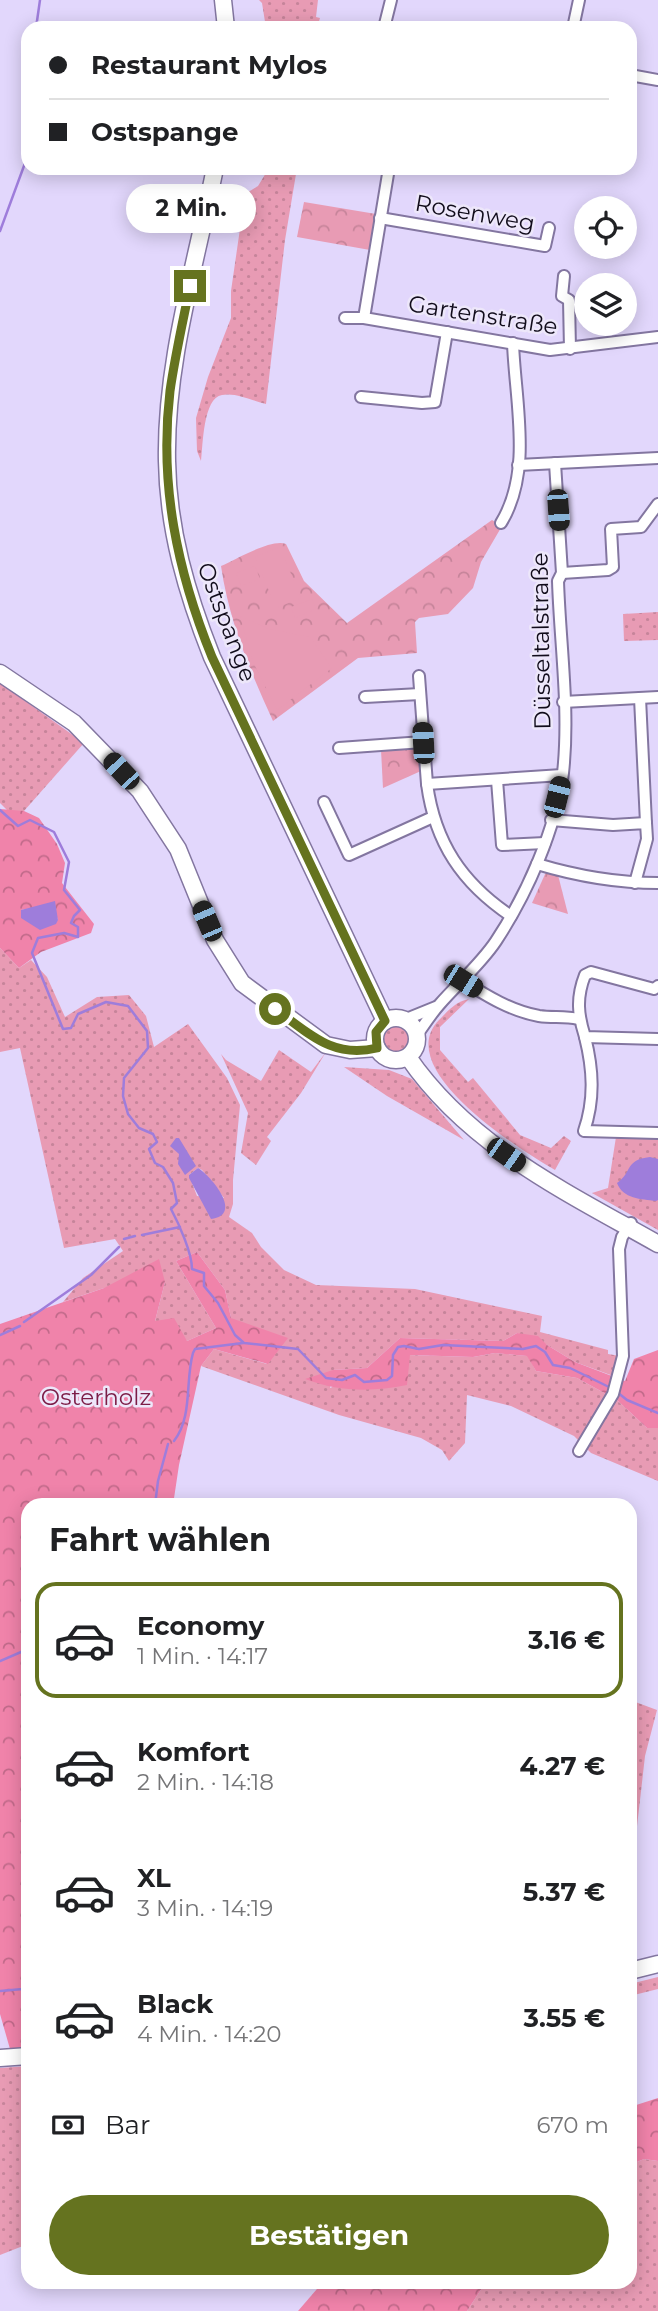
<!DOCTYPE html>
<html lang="de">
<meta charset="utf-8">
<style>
body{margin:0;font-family:Montserrat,sans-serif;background:#f6f6f6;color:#202124;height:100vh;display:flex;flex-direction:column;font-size:26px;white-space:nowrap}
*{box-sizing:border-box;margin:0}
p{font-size:23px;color:#757577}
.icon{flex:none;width:38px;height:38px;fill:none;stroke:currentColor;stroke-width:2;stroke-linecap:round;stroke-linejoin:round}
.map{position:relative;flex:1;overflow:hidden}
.side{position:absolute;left:21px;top:1498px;width:616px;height:791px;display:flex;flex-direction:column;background:#fff;border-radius:21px;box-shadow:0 4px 18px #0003}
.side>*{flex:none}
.hud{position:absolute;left:21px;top:21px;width:616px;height:154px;border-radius:21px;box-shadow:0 4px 18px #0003;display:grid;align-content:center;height:154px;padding:0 28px;background:#fff}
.buttons{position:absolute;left:574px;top:196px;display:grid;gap:14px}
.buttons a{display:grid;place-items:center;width:63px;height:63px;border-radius:50%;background:#fff;box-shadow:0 4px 18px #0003;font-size:35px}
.end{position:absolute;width:32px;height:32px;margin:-16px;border:9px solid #65731f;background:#fff;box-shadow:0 0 0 4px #fff}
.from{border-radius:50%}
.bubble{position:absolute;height:49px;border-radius:24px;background:#fff;box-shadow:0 4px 18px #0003;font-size:23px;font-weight:700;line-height:49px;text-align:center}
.car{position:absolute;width:21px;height:42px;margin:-21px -10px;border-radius:9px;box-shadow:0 0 5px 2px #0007;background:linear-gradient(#222 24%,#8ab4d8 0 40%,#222 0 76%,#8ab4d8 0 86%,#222 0)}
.hud b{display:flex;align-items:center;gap:24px;height:66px;font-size:26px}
.hud b+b{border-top:2px solid #e0e0e0}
.hud i{width:18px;height:18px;background:#202124}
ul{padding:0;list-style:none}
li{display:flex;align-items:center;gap:21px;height:116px;margin:0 14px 10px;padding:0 14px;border:4px solid transparent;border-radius:21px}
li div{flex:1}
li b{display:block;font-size:26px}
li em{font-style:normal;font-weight:700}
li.on{border-color:#65731f}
li>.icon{width:63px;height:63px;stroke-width:1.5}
h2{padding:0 28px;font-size:32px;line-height:84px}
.pay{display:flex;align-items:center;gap:18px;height:77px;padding:0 28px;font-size:26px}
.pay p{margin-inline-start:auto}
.action{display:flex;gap:14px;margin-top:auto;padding:14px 28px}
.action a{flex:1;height:80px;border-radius:42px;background:#65731f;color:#fff;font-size:28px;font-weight:700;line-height:80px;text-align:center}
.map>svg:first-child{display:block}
.grass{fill:url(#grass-dots);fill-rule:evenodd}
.forest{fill:url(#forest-crowns);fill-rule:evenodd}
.park{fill:url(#park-crowns)}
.pitch{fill:#e89bb4}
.water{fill:#9e7ddb}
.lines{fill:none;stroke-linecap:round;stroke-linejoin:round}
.stream{stroke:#9e7ddb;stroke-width:2.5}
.street-casing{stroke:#8376a0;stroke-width:14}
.secondary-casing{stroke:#8376a0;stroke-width:19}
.street{stroke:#fff;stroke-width:10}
.secondary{stroke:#fff;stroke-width:16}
.route{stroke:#65731f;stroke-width:9}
.labels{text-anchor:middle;stroke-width:5;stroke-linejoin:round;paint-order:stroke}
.street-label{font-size:23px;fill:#110c1b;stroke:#ede7fa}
.park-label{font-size:23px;fill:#7c1c47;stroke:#ede7fa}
</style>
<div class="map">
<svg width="658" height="2311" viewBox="0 0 658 2311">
<defs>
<pattern id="grass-dots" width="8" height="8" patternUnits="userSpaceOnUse" patternTransform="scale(1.75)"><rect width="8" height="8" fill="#e89bb4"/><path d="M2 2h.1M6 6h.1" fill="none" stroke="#c6849a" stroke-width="1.8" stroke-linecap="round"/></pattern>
<pattern id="forest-crowns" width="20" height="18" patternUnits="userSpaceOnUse" patternTransform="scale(1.75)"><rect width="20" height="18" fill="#f083aa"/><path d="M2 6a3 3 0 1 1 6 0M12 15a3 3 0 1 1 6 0" fill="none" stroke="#c16a8a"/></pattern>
<pattern id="park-crowns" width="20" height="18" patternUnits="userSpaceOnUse" patternTransform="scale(1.75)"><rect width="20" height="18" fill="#e89bb4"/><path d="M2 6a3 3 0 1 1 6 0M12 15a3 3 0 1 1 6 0" fill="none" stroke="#c6849a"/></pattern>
</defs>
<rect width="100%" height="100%" fill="#e2d7fc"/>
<g class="grass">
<path d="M259 0H318L316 17 320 18 317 28H266L262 3Z"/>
<path d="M269 168H297L285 240 266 404C253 401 235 392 222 395 203 398 203 445 201 461L197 451 196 418 208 377 231 318V291L245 194 258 186Z"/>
<path d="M658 612V640L624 641 623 614Z"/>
<path d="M0 683 84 743 24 811H8L0 803Z"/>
<path d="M0 948 19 968 31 960 47 977 65 1017 97 997 129 995 146 1016 154 1047 188 1024 227 1078 240 1105 233 1180V1204L229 1217 252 1233 261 1247 284 1270 316 1285 415 1289 542 1316 540 1332 608 1350V1354L620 1356 616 1377 575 1362 547 1345 517 1333 503 1341 400 1338 367 1368 333 1370 330 1388 409 1355 473 1357 495 1353 528 1356 536 1371 577 1378 617 1400 647 1428H658V1481L591 1453 574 1436 511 1406 467 1395 465 1443 449 1461 442 1450 421 1438 339 1415 201 1366 214 1349 267 1364 231 1318 225 1290 197 1252 176 1261 216 1328 187 1341 155 1321 165 1282 104 1288 63 1302 83 1278 123 1251 115 1239 64 1248 20 1048 0 1052ZM198 1168 202 1170 224 1198 197 1196 189 1175Z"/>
<path d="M469 999 440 1027V1050L468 1082 473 1078 520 1135 551 1148 564 1136 571 1141 555 1170C520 1150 391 1069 439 1020 449 1010 455 1002 469 999Z"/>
<circle cx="397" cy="1039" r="13"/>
<path d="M279 1050 311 1072 326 1052 301 1093 267 1137 271 1141 256 1165 241 1153 248 1113 221 1054 226 1060 261 1081Z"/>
<path d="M344 1067 389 1070 412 1079 464 1140 387 1096Z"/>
<path d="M616 1137 658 1138V1230L592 1193 608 1188Z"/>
<path d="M630 1700 657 1710 645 1756 630 1888Z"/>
<path d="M658 1977V1989L630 1996V1984Z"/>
<path d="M28 2066V2244L0 2255V2068Z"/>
<path d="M644 2159 658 2161V2311H467L486 2282H630V2165Z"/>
</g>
<g class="forest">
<path d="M0 809 24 811 39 818 57 844 65 863 62 883 94 924 91 933 41 952 19 968 0 948ZM38 907 56 914 58 920 33 925 21 910Z"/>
<path d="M197 1252 225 1290 231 1318 288 1338 268 1364 214 1349 201 1366 179 1465 173 1505H28V2048L10 2049 0 2014V1324L104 1288 159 1259 165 1282 155 1321 174 1318 187 1341 216 1328 176 1261Z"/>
<path d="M517 1333 538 1336 547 1345 575 1362 625 1381 634 1359 658 1350V1428H647L617 1400 577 1378 536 1371 527 1356 495 1353 473 1357 410 1355 407 1385C372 1392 339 1392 305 1379L333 1370 367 1368 400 1338 503 1341Z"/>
<path d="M658 2098V2161L644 2159 630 2165V2107Z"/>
<path d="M323 2282H486L467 2311H298Z"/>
</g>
<g class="park">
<path d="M304 202 376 214 370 250 297 237Z"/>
<path d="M492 520 502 526 481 562 473 588 448 614 419 618 415 622 417 653 358 658 273 721C250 671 229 621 221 566 235 560 272 538 286 544L304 581 347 623Z"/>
<path d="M412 747 420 752 421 771 383 788 381 750Z"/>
<path d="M546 872 558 875 568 914 532 903Z"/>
</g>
<g class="pitch">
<path d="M280 547 301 598 276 608 255 557Z"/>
<path d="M255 566 260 579 241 586 236 573Z"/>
<path d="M312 599 316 609 295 618 291 607Z"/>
<path d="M240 616 269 629 310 637 332 668 277 710 253 662Z"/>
</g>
<g class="water">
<path d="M55 901 58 920 56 924 40 930 21 918V910Z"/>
<path d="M176 1138H179L196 1166 185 1175 178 1164 179 1154 170 1146Z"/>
<path d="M650 1157 658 1159V1200L656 1201C641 1199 623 1199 617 1183 633 1172 624 1160 650 1157Z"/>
<path d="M198 1168C211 1176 244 1215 211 1219L189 1178V1175Z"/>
</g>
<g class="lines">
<g class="stream">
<path d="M36 28 40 0"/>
<path d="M0 231 28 155"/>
<path d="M0 810 18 826 30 820 54 832 69 862 64 890 80 910 74 916 71 923 78 927V937L64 933 38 938 32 953 63 1029 71 1028 78 1014 106 1002 128 1006 147 1031 148 1048 124 1078 123 1096 128 1114 139 1128 153 1134 157 1142 149 1149 155 1163 163 1167 173 1183 177 1203 171 1209C179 1224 192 1253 192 1269L204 1273V1286L218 1303 235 1335 244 1343 298 1349 326 1378 342 1380 355 1375 364 1382 387 1380 392 1376 393 1355 398 1347 404 1346 419 1349 443 1345 523 1349 536 1346 545 1352 553 1365 570 1368 611 1388"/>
<path d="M142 1235 180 1227"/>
<path d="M124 1239 135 1236"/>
<path d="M24 1322 91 1275 119 1247"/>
<path d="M0 1335 20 1326"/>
<path d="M617 1392 627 1400 658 1413"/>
<path d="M174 1441C193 1417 185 1380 193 1353L195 1349 243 1343"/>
<path d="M155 1505 158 1481 168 1444"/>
<path d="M0 1661 28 1649"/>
<path d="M0 1991 23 1989 28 1986"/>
</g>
<g class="street-casing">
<g id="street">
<path d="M384 28 391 0"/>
<path d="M573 28 579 0"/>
<path d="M630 75 658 80"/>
<path d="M380 218 545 246 549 228"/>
<path d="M564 276 562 296 569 300 570 349"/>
<path d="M345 318H364L550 350 658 337"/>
<path d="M364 318 389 168"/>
<path d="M361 397 422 403 435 402 447 332"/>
<path d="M518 465 658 458"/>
<path d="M501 523C533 471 515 401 513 343"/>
<path d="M562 573 608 570 613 567 611 529 641 527 658 504"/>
<path d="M419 676 427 784C435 843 462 883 511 916"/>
<path d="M365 697 420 694"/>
<path d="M640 698 646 823"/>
<path d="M563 702 658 697"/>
<path d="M339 748 423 742"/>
<path d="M497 780 502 845 545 843"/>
<path d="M427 784 562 775"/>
<path d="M324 802 349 855 433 817"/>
<path d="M551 820 613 825 646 823 647 839 635 883"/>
<path d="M537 864C577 876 616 883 658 883"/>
<path d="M463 981C487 996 511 1011 539 1016 552 1018 565 1016 578 1019"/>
<path d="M658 986 654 989 591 972 585 975C576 998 578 1015 585 1037L658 1039"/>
<path d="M404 1020 436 1007"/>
<path d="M417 1035C424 1025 431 1014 439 1005 458 983 480 965 496 941 527 894 556 829 563 773 570 710 560 644 558 581L562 573 555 463"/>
<path d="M585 1037C593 1069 595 1099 584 1131L658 1133"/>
<path d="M579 1451 613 1394 623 1356 619 1249 622 1237 631 1223"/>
</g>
</g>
<g class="secondary-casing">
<g id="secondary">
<path d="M223 0 226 28"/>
<path d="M215 168C196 264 165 363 167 461 168 530 187 594 212 657L385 1021"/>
<path d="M0 673 74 723 140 791 178 849 215 940 242 983 326 1045 350 1050 377 1048"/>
<circle cx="396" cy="1039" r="21"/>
<path d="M408 1057C469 1146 566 1192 658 1244"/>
<path d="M630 1971 658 1964"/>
<path d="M0 2058 28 2056"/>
</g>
</g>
<use href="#street" class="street"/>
<use href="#secondary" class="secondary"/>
</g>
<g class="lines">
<path class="route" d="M190 286C183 321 175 356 170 391 159 484 177 571 212 657L385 1021 376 1032 377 1048C332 1059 309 1033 275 1009"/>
</g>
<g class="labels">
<g class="street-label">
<text transform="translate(475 213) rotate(10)" y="8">Rosenweg</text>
<text transform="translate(483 315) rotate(9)" y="8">Gartenstraße</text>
<text transform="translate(227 622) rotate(69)" y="8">Ostspange</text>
<text transform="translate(541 641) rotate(-91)" y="8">Düsseltalstraße</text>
</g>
<g class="park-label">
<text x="96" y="1405">Osterholz</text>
</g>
</g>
</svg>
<div class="buttons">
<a><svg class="icon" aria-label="locate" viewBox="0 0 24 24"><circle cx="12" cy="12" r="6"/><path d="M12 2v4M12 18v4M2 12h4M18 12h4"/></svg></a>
<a><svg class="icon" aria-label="layers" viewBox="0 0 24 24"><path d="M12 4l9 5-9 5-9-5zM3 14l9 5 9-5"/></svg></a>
</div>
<i class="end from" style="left:275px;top:1009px"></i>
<i class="end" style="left:190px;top:286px"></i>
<div class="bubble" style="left:126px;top:184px;width:130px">2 Min.</div>
<i class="car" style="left:558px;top:510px;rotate:176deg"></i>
<i class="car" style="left:423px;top:743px;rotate:357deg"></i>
<i class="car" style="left:121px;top:771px;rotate:317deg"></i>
<i class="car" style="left:557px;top:797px;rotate:14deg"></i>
<i class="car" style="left:207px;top:921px;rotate:337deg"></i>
<i class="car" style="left:463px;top:981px;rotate:122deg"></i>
<i class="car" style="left:506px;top:1155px;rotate:125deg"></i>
<div class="hud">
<b><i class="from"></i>Restaurant Mylos</b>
<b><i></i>Ostspange</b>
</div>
<section class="side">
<h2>Fahrt wählen</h2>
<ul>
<li class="on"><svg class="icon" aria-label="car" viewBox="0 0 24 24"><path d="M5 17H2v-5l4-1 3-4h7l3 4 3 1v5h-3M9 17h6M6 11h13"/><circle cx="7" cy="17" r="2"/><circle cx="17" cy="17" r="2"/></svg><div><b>Economy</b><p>1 Min. · 14:17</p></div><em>3.16 €</em></li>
<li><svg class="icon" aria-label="car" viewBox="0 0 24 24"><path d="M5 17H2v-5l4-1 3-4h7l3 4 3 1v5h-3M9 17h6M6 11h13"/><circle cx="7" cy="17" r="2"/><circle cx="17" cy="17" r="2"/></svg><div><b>Komfort</b><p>2 Min. · 14:18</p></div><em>4.27 €</em></li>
<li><svg class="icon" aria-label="car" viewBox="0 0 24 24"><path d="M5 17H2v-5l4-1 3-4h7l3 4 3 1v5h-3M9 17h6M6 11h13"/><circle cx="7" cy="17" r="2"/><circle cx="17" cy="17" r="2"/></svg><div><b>XL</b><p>3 Min. · 14:19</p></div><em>5.37 €</em></li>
<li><svg class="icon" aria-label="car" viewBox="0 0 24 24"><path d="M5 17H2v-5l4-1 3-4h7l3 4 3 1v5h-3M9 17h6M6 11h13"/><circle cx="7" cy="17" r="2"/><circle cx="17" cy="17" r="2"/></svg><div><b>Black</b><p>4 Min. · 14:20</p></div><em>3.55 €</em></li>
</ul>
<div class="pay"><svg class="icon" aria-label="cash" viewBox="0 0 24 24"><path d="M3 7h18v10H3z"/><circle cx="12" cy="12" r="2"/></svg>Bar<p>670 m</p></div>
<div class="action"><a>Bestätigen</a></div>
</section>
</div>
